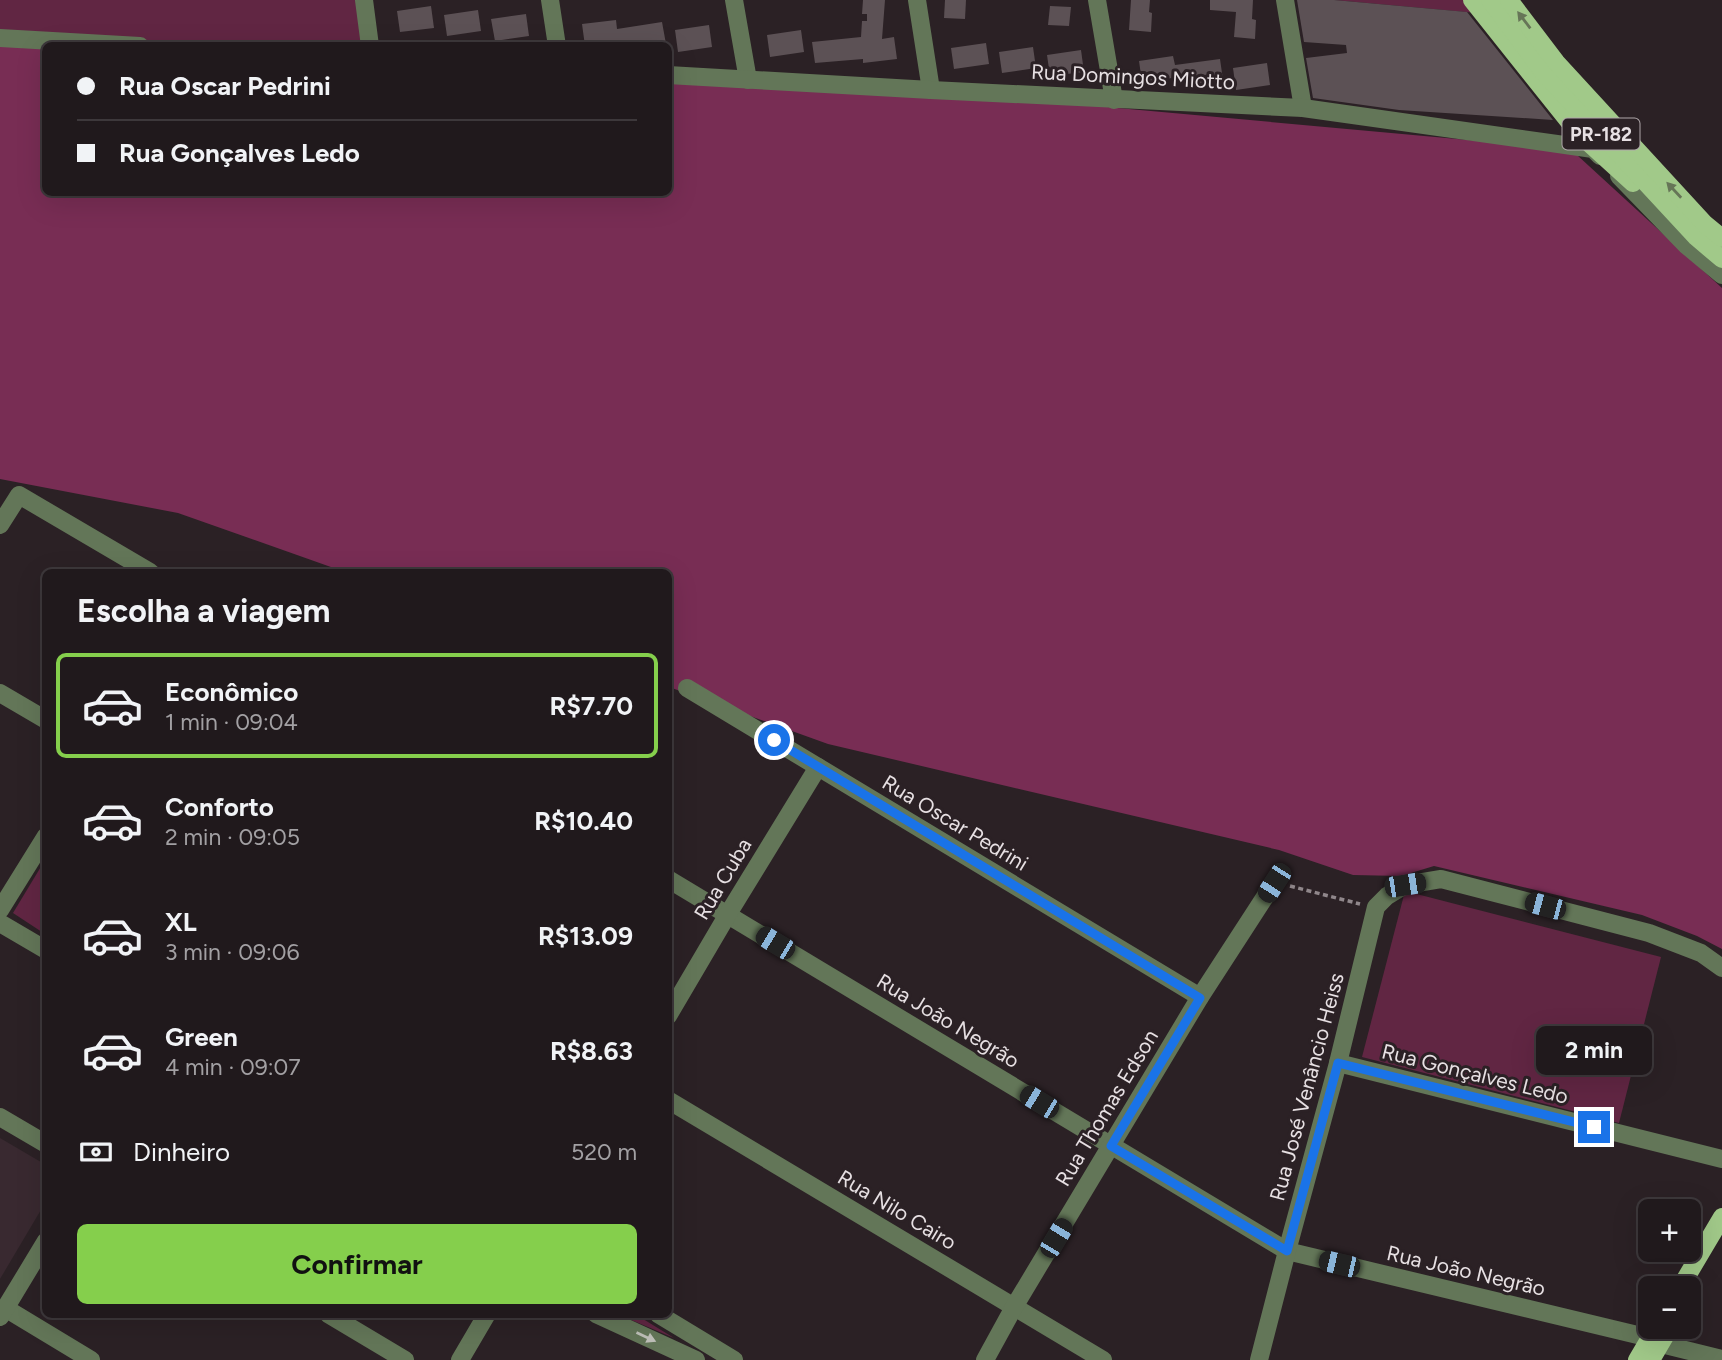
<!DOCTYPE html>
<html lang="pt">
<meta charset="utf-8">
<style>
body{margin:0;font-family:Figtree,sans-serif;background:#2d2629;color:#f1f3f6;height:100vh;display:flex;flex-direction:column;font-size:26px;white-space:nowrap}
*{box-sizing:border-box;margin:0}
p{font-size:23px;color:#a2a0a3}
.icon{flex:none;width:38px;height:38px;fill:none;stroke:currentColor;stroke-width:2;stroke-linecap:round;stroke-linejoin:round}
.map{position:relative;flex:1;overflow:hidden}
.panel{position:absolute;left:42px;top:569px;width:630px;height:749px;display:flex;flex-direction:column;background:#20191c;border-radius:10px;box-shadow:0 7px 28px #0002,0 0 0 2px #3d383b}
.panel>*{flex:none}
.top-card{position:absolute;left:42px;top:42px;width:630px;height:154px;border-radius:10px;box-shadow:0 7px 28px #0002,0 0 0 2px #3d383b;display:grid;align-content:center;height:154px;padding:0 35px;background:#20191c}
.controls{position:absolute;left:1638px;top:1199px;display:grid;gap:14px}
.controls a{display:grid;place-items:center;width:63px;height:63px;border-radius:10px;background:#20191c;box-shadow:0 7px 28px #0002,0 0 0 2px #3d383b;font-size:35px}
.end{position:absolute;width:32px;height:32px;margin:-16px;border:9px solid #1a73e8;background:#fff;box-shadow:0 0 0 4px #fff}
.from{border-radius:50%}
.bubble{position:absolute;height:49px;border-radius:10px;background:#20191c;box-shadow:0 7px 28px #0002,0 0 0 2px #3d383b;font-size:23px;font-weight:700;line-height:49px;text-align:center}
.car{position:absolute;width:21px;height:42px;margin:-21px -10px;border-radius:9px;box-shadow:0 0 5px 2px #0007;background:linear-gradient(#222 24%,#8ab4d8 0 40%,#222 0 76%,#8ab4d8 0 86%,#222 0)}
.top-card b{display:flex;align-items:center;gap:24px;height:66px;font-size:26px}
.top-card b+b{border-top:2px solid #3d383b}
.top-card i{width:18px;height:18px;background:#f1f3f6}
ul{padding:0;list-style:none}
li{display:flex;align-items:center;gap:21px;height:105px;margin:0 14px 10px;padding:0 21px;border:4px solid transparent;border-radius:10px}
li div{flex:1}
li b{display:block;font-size:26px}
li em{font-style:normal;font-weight:700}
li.selected{border-color:#85cf4c}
li>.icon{width:63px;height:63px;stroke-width:1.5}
h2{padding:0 35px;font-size:32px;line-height:84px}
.pay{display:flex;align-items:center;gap:18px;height:77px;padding:0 35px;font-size:26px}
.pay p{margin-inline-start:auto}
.action{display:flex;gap:14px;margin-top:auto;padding:14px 35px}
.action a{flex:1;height:80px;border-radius:10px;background:#85cf4c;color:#111;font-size:28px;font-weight:700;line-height:80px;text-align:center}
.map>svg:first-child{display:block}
.built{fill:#392930}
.green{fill:#612643}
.forest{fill:#782d54}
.building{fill:#5c5155}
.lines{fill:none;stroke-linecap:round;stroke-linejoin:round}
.path{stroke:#90878b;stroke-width:3.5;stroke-dasharray:5 3.5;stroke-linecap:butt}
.minor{stroke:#637658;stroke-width:18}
.major{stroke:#a1c989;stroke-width:18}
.oneway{fill:#667557}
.oneway2{fill:#bfc0b9}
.route{stroke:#1a73e8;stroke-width:9}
.labels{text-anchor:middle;stroke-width:6;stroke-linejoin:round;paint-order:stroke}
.shield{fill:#2b2125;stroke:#afa7aa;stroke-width:2}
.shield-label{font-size:19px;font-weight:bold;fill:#e7e0e3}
.street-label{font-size:21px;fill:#e7e0e3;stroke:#2b2125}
</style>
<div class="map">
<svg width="1722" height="1360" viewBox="0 0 1722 1360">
<rect width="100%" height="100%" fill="#2b2125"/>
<path class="built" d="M0 1138 46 1165 45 1203 0 1279Z"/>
<g class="green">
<path d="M0 0H358L365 45H222L0 32Z"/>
<path d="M1334 0H1467L1477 13Z"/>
<path d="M45 860V934L13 913Z"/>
<path d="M1405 891 1661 957 1619 1123 1362 1057Z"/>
<path d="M617 1314H635L674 1338Z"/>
</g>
<path class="forest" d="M0 39 46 46V192H668L669 77 932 91 1555 148 1577 155 1722 288V949L1697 936 1642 915 1434 866 1401 876 1353 875 1279 850 828 744 669 687 668 572H345L178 513 0 479Z"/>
<g class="building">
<path d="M863 0H885L882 39 894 37 897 59 863 63V59L815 63 812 42 861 37 862 21H867V14H862Z"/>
<path d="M945 0H966L965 19 944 18Z"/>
<path d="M1131 0H1150L1149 12 1152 13 1151 32 1129 30Z"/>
<path d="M1210 0H1253L1252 19 1256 20 1255 39 1234 37 1236 12 1210 10Z"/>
<path d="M1297 0H1334L1467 12 1553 120 1399 110 1313 98 1306 58 1347 53 1346 45 1304 42Z"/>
<path d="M431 6 434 28 400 32 397 11Z"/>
<path d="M1050 6 1071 7 1069 26 1048 25Z"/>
<path d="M478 10 481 31 447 36 444 15Z"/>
<path d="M526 14 529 36 495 41 491 19Z"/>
<path d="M616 20 617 29 662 22 666 44 631 46 630 40 585 46 582 24Z"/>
<path d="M709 25 712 47 678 52 675 30Z"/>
<path d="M801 30 804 52 770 57 767 35Z"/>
<path d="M986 43 989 64 954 69 951 48Z"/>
<path d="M1033 47 1036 68 1002 73 999 52Z"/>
<path d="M1081 50 1084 72 1050 76 1047 55Z"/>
<path d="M1173 56 1175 65 1220 59 1223 80 1189 85 1187 76 1142 82 1139 61Z"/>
<path d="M1267 63 1270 85 1236 90 1233 68Z"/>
</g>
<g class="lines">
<path class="path" d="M1290 886 1360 904"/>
<g class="minor">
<path d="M364 0 370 46"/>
<path d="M550 0 557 46"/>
<path d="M734 0 748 80"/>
<path d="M917 0 931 90"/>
<path d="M1097 0 1114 100"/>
<path d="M1285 0 1303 108"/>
<path d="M0 38 140 46"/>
<path d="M668 75 931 90 1303 108 1593 149 1600 156"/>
<path d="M1619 176 1686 245 1722 275"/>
<path d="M0 525 19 495 150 572"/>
<path d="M687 688 1200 997"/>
<path d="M0 693 46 720"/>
<path d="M668 879 1287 1251 1650 1338 1661 1344 1722 1359"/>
<path d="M0 910 46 836"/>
<path d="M0 923 46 950"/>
<path d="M668 1016 728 914 818 767"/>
<path d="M1338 1063 1722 1159"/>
<path d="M668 1100 1103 1360"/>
<path d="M0 1117 46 1144"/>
<path d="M5 1308 91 1360"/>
<path d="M328 1314 405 1360"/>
<path d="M596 1314 696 1360"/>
<path d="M658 1314 734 1360"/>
<path d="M0 1317 46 1241"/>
<path d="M460 1360 487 1314"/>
<path d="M985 1360 1014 1307 1200 997 1274 883"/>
<path d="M1259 1360 1287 1251 1338 1063 1376 907 1387 896 1405 885 1441 879 1649 933 1701 953 1722 968"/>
</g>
<g class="major">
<path d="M1472 0 1578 133 1633 183"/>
<path d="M1490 0 1544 73 1696 237 1722 259"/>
<path d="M1509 0 1556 62 1705 224 1722 238"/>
<path d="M1680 1288 1722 1217"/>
<path d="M1637 1360 1657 1326"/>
<path d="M1651 1360 1671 1326"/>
</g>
</g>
<defs><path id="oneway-solid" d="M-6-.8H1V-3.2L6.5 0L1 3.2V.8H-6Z" transform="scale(1.75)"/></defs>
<g class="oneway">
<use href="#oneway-solid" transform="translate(1524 20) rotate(-127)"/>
<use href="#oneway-solid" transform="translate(1674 190) rotate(-133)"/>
</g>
<use class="oneway2" href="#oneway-solid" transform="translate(646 1337) rotate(25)"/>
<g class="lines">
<path class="route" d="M774 740 1200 998 1111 1146 1287 1251 1338 1063 1594 1127"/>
</g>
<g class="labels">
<rect class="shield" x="1562.5" y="118.5" width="77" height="31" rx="5"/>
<g class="shield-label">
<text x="1601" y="141">PR-182</text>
</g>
<g class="street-label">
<text transform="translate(1133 77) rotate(3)" y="7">Rua Domingos Miotto</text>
<text transform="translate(955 823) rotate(31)" y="7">Rua Oscar Pedrini</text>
<text transform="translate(723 879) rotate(-59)" y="7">Rua Cuba</text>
<text transform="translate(948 1021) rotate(31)" y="7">Rua João Negrão</text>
<text transform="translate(1475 1074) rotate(14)" y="7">Rua Gonçalves Ledo</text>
<text transform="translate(1307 1087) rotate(-75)" y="7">Rua José Venâncio Heiss</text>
<text transform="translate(1107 1108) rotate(-59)" y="7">Rua Thomas Edson</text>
<text transform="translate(897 1210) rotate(31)" y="7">Rua Nilo Cairo</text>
<text transform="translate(1466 1271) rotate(13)" y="7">Rua João Negrão</text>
</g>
</g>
</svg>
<div class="controls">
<a>+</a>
<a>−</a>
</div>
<i class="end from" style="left:774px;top:740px"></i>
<i class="end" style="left:1594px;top:1127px"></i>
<div class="bubble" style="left:1536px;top:1026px;width:116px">2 min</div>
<i class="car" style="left:1274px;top:883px;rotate:213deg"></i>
<i class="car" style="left:1405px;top:885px;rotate:81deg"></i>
<i class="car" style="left:1545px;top:906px;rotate:285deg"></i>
<i class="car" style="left:775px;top:943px;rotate:301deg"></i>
<i class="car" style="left:1039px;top:1102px;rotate:301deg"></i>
<i class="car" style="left:1056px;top:1238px;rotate:31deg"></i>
<i class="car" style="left:1339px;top:1264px;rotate:283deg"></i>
<div class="top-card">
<b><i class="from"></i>Rua Oscar Pedrini</b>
<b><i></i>Rua Gonçalves Ledo</b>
</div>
<section class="panel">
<h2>Escolha a viagem</h2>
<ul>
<li class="selected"><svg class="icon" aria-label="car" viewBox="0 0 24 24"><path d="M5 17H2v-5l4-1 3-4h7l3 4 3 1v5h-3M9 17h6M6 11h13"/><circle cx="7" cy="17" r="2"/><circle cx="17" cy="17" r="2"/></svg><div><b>Econômico</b><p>1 min · 09:04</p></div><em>R$7.70</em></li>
<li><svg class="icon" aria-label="car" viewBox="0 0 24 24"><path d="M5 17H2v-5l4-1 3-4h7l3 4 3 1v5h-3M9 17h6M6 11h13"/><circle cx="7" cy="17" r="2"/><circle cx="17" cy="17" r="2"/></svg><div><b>Conforto</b><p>2 min · 09:05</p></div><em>R$10.40</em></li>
<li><svg class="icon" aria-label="car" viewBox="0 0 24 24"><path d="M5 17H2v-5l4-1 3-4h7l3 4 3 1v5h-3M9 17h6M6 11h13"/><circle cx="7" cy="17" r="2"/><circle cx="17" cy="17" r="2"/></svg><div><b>XL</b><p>3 min · 09:06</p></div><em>R$13.09</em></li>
<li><svg class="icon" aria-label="car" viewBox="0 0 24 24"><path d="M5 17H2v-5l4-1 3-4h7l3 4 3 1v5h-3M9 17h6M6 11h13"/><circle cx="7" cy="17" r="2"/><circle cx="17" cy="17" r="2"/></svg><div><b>Green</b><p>4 min · 09:07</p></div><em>R$8.63</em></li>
</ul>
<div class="pay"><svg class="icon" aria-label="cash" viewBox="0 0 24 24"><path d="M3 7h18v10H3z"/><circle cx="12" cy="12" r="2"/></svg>Dinheiro<p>520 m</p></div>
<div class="action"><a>Confirmar</a></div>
</section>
</div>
